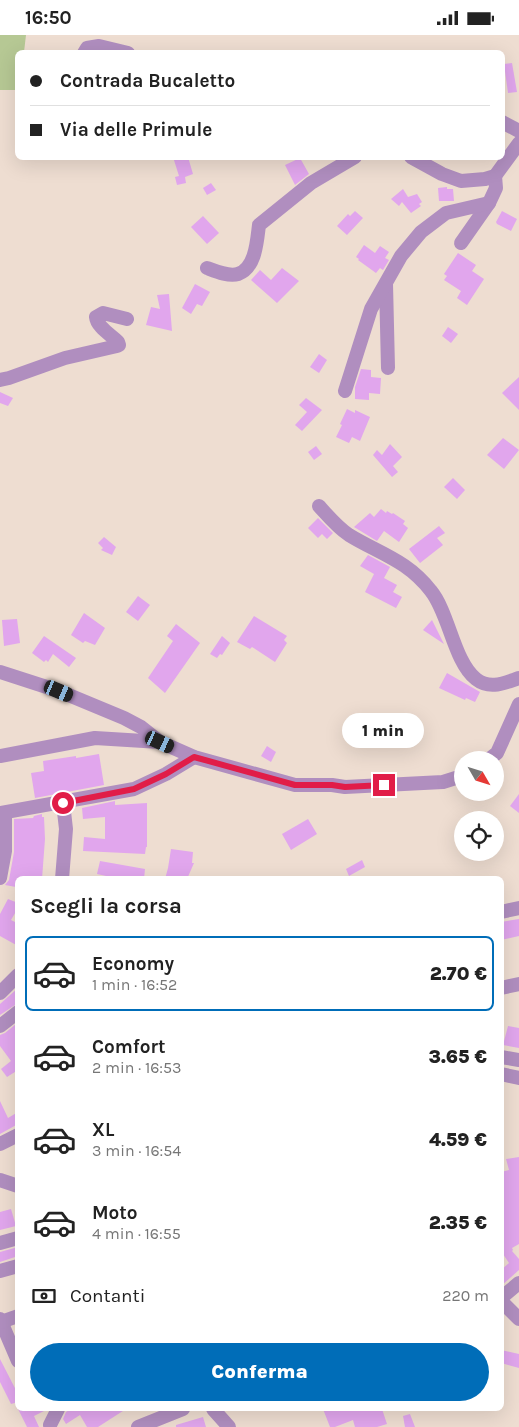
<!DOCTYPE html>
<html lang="it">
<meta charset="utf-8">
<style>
body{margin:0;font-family:Karla,sans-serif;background:#f6f6f6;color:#222;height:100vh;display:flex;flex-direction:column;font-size:19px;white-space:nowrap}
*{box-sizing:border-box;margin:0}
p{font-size:16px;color:#767676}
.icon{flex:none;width:28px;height:28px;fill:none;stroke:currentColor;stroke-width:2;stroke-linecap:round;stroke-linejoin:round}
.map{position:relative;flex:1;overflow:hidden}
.panel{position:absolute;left:15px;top:841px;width:489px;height:535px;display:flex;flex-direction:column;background:#fff;border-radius:8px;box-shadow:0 5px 20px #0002}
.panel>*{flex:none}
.top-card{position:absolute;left:15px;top:15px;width:490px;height:110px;border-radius:8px;box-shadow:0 5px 20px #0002;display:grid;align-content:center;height:110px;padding:0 15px;background:#fff}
.needle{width:32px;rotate:129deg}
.buttons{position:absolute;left:454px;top:716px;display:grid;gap:10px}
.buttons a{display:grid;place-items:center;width:50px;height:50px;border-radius:50%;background:#fff;box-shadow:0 5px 20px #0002;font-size:25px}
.end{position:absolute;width:22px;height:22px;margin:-11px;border:6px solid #e11d48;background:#fff;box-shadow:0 0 0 2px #fff}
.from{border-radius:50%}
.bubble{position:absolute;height:35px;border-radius:18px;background:#fff;box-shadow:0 5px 20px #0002;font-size:16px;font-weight:800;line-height:35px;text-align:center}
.car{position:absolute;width:15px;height:30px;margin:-15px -8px;border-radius:6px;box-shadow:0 0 4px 1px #0007;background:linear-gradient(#222 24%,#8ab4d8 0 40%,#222 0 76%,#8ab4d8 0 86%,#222 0)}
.top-card b{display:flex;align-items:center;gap:18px;height:48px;font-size:19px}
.top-card b+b{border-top:1px solid #e0e0e0}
.top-card i{width:12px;height:12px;background:#222}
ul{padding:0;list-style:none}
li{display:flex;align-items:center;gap:15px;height:75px;margin:0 10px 8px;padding:0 5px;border:2px solid transparent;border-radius:8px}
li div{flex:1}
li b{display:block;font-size:19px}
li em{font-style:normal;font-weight:800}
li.on{border-color:#006db8}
li>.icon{width:45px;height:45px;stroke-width:1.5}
h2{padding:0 15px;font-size:22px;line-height:60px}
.pay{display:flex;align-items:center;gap:12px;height:55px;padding:0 15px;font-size:19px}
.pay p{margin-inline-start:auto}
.primary-button{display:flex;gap:10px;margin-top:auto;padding:10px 15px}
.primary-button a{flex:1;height:58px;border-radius:30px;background:#006db8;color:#fff;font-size:20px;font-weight:800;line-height:58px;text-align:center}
.status{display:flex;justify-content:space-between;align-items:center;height:35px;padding:0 25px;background:#fff;direction:ltr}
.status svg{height:14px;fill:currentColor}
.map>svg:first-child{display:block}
.green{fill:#b6c894}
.building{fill:#e1a6ed}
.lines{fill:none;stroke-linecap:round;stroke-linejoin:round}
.minor{stroke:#b08ebf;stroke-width:14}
.route{stroke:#e11d48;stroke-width:6}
</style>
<div class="status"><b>16:50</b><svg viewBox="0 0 49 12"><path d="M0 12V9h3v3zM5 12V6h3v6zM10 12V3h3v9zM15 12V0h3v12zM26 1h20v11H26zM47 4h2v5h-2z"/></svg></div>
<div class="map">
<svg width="519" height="1392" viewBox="0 0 519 1392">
<rect width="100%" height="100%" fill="#eeddd1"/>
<path class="green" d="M0 0H26L24 17 18 18 17 55H0Z"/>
<g class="building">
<path d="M512 28 517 57 508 58 504 29Z"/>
<path d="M173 122H188L193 139 185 142 186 148 177 150 175 142 179 141Z"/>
<path d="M300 123 309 139 295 150 285 130Z"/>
<path d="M211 148 216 155 207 160 203 153Z"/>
<path d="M447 152V154H453L454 166H439L438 153Z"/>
<path d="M403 154 408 162 417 159 422 167 419 169 421 171 411 178 402 167 399 171 391 164Z"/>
<path d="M355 176 363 183 347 200 337 191 348 179 350 181Z"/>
<path d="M502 176 517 184 511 196 497 189 496 187Z"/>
<path d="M203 181 219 198 207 209 191 192Z"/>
<path d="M364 210 375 218 380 211 389 217 385 223 389 225 383 235 380 233 376 238 358 225 359 224 356 222Z"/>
<path d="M458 218 476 230 472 236 484 244 467 270 457 263 461 256 444 245 447 241 444 239Z"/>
<path d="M282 233 299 246 277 268 251 245 260 235 271 245Z"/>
<path d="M195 249 210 257 202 271 197 269 191 279 182 273Z"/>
<path d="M169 259 172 296 146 290 151 272 160 274 157 260Z"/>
<path d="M448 292 458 299 451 308 442 301Z"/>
<path d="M319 319 327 325 319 338 310 332Z"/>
<path d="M361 334 371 335V342L381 343 380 359 369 358V365L355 364V352Z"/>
<path d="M519 342V375L502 358Z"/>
<path d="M0 357 13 363 8 371 0 368Z"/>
<path d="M306 363 322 375 302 396 295 390 307 377 299 370Z"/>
<path d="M347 374 355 378V375L370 382 360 406 352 402 349 408 336 402 342 390 340 389Z"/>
<path d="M503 403 519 415 504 434 487 420Z"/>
<path d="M390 409 402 422 393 431 398 437 392 442 373 420 377 415 382 420Z"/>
<path d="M316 411 322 419 314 425 308 417Z"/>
<path d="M453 443 465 455 457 464 444 452Z"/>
<path d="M381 474 386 478 387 476 392 479 393 478 405 486 403 489 408 493 399 507 384 496 377 506 354 492 370 478 374 482Z"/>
<path d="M318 483 333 498 327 504 322 499 318 503 308 493Z"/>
<path d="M439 491 445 498 437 503 443 510 420 528 409 514Z"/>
<path d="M104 502 116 512 112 520 101 515 103 513 98 508Z"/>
<path d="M368 520 390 532 384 543 397 550 393 557 402 562 396 573 365 557 374 539 360 531Z"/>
<path d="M138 561 150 570 138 586 126 577Z"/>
<path d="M84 578 105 593 95 610 85 606 83 608 71 600Z"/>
<path d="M254 581 287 601 284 605 287 608 275 627 252 612 250 614 237 607Z"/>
<path d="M17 584 20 608 4 611 2 585Z"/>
<path d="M432 585 444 609 423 595Z"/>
<path d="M176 589 200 608 165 658 148 643 173 606 167 601Z"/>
<path d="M44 601 76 623 69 632 53 619 48 627 46 625 44 627 32 618Z"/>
<path d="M222 601 230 608 222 620 220 619 217 623 210 619Z"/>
<path d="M447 638 480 657 475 667 466 663 465 665 439 653Z"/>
<path d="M267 711 276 717 271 727 261 721Z"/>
<path d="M99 719 104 750 35 763 31 738 44 736 43 726 76 721V723Z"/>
<path d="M519 759V778L510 771Z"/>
<path d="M115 766V770L147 768V812H146L145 819 83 816 84 802 105 804V782L83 784 82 773Z"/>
<path d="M42 779V782H44L45 804 42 844H18L16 852 5 850 9 845 14 817V784L33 783 34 781Z"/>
<path d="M308 784 317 799 291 815 282 799Z"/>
<path d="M171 814 193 817 192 828H194L187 844H165L168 833Z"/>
<path d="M362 825 365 832 349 841 346 834Z"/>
<path d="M100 826 145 834 144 844H120L97 839Z"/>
<path d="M8 864 18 868V873L11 885 17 888 15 892 18 894V911L0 901V879Z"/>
<path d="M519 884V901L501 905V887Z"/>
<path d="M18 953V968L0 980V969Z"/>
<path d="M16 989 18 1035 7 1042 1 1034 11 1026 0 1011V1000L5 998Z"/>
<path d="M508 991 519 993V1013L503 1010Z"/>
<path d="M0 1066 8 1083 18 1077V1089L0 1099Z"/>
<path d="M519 1122V1209L512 1213 513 1215 512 1216 519 1224V1235L501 1251V1235L509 1228 501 1216V1137L509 1135 506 1124Z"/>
<path d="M11 1174 16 1191 0 1195V1177Z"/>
<path d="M18 1212V1221L0 1227V1217Z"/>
<path d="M501 1315 519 1319V1333L501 1328Z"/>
<path d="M0 1324 18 1359V1367L11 1369 0 1347Z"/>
<path d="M18 1374H48L34 1381 39 1392H27Z"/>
<path d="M71 1374H126L98 1392H87L80 1380 66 1389 63 1384 66 1377Z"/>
<path d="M323 1374H382L387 1389 377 1392H355L353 1385 335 1392H330Z"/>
<path d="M410 1379 415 1392H405L403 1381Z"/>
<path d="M203 1382 206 1392H176V1390Z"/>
</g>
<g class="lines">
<g class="minor">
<path d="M84 18 87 13 99 11 128 18"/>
<path d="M502 87 519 96"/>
<path d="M411 122 442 139 461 146 485 144 495 141 519 108"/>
<path d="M461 208 489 168 496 153 495 141"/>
<path d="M207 233C215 236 229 242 238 239 256 233 257 205 259 190L311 148 355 122"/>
<path d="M386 249 388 333"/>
<path d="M0 345 9 343 65 323 117 311 119 310 118 307C111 300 97 292 96 282L103 278 127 284"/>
<path d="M345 356 371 274 401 221 421 197 446 178 489 168"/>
<path d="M319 471C328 481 337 492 349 500 380 519 407 525 431 556 449 578 454 627 476 644 490 655 504 648 519 643"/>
<path d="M0 637 59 656 124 683 141 692 160 707 194 722 295 750H332L345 752 443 747 462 741"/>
<path d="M0 721 95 703 160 707"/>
<path d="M488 725 497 718 519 669"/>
<path d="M0 778 134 754 166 739 194 722"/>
<path d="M0 843 5 816V778"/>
<path d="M62 844 66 794 63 768"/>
<path d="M501 877 519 873"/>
<path d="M501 953 519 949"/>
<path d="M0 958 18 940"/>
<path d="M0 991 18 977"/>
<path d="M501 1022 519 1025"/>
<path d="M501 1039 519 1043"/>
<path d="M0 1109 18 1100"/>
<path d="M0 1145 18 1151"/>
<path d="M0 1208 18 1203"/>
<path d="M0 1236 18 1231"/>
<path d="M501 1263 519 1248"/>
<path d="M501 1266 519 1284"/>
<path d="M0 1284 18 1326"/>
<path d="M1 1287 18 1281"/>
<path d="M213 1374 229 1392"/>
<path d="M50 1390 58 1374"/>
<path d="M138 1392 183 1374"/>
</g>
</g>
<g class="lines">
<path class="route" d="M63 768 134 754 166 739 194 722 295 750H332L345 752 384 750"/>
</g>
</svg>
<div class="buttons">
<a><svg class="needle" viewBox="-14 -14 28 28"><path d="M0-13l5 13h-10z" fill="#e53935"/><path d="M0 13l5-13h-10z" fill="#767676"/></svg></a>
<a><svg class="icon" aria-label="locate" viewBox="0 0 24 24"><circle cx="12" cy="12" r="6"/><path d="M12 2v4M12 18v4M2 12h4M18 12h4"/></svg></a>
</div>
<i class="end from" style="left:63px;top:768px"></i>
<i class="end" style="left:384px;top:750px"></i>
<div class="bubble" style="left:342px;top:678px;width:82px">1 min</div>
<i class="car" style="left:59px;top:656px;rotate:113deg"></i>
<i class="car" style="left:160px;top:707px;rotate:115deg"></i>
<div class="top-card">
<b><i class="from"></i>Contrada Bucaletto</b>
<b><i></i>Via delle Primule</b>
</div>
<section class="panel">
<h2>Scegli la corsa</h2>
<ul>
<li class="on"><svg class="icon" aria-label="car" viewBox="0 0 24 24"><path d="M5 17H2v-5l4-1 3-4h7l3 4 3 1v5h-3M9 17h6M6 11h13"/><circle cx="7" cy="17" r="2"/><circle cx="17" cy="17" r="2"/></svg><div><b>Economy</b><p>1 min · 16:52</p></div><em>2.70 €</em></li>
<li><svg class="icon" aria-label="car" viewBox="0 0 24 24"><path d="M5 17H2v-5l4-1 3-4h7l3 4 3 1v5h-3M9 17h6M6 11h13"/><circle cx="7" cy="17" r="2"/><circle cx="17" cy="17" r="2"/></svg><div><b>Comfort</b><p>2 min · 16:53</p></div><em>3.65 €</em></li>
<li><svg class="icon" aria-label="car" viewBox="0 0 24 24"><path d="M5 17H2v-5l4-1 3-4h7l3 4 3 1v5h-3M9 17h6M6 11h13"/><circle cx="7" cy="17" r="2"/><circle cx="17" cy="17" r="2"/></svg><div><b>XL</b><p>3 min · 16:54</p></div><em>4.59 €</em></li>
<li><svg class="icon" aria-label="car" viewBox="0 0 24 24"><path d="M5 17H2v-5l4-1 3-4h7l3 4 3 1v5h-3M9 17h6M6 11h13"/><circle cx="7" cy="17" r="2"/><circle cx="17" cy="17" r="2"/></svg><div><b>Moto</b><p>4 min · 16:55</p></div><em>2.35 €</em></li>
</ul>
<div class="pay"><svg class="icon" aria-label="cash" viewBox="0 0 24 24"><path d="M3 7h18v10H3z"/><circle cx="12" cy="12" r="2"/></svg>Contanti<p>220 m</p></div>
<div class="primary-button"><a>Conferma</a></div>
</section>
</div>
